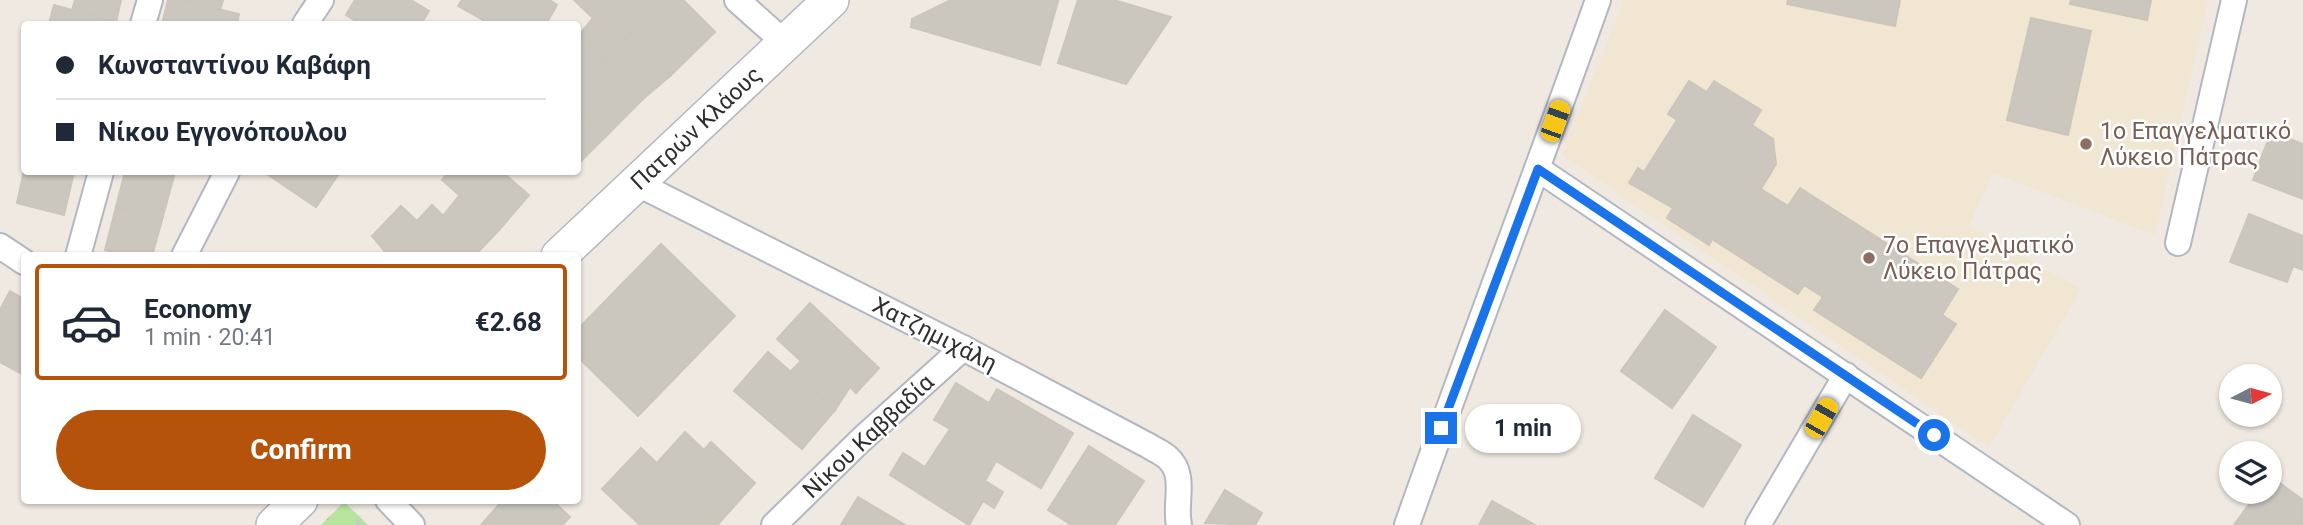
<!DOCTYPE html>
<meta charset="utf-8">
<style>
body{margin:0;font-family:Roboto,sans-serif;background:#f6f6f7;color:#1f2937;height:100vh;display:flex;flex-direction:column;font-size:26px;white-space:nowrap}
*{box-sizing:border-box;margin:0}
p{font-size:23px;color:#747a83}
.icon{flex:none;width:38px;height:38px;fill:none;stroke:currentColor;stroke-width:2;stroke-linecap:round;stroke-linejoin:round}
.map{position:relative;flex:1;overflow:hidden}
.side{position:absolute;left:21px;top:252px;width:560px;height:252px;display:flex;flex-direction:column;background:#fff;border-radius:7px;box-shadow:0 2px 5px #0004}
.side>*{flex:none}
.top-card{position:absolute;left:21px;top:21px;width:560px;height:154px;border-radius:7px;box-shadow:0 2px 5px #0004;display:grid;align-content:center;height:154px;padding:0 35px;background:#fff}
.needle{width:46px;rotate:84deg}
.buttons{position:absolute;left:2219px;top:364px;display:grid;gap:14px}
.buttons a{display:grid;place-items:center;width:63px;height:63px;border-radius:50%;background:#fff;box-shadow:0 2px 5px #0004;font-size:35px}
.end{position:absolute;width:32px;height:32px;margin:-16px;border:9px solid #1a73e8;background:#fff;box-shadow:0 0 0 4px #fff}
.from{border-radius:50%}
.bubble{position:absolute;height:49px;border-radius:24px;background:#fff;box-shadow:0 2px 5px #0004;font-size:23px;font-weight:700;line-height:49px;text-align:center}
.car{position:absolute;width:21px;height:42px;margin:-21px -10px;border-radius:9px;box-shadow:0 0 5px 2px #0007;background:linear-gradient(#f5c518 24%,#345 0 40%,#f5c518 0 76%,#345 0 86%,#f5c518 0)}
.top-card b{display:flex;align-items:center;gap:24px;height:66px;font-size:26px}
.top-card b+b{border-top:2px solid #e0e1e3}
.top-card i{width:18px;height:18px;background:#1f2937}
ul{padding:12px 0 0;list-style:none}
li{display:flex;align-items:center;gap:21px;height:116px;margin:0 14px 10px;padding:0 21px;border:4px solid transparent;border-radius:7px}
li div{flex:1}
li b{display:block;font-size:26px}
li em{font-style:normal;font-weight:700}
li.selected{border-color:#b45309}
li>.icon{width:63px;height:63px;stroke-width:1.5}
.primary-button{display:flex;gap:14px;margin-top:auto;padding:14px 35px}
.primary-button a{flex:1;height:80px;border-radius:42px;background:#b45309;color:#fff;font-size:28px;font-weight:700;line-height:80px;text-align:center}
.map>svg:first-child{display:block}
.education{fill:#f0e6d1}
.park{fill:url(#park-tufts)}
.building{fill:#cbc7bf;stroke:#cbc5ba;stroke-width:2}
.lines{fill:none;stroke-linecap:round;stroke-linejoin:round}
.minor-casing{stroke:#b4b7c1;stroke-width:28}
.secondary-casing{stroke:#b4b7c1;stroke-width:38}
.path{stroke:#c9c9c9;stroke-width:4.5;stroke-dasharray:5 3.5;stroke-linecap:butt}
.minor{stroke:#fff;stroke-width:24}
.secondary{stroke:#fff;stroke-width:35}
.route{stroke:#1a73e8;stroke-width:9}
.education-dot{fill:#8d6e63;stroke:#fff;stroke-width:2.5}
.labels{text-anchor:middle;stroke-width:5;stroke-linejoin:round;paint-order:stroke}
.street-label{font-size:23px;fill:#2e2e2e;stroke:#fff}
.education-label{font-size:23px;fill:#785e54;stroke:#fff;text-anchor:start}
</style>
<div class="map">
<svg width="2303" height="525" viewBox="0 0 2303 525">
<defs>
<pattern id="park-tufts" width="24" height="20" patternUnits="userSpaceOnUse" patternTransform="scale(1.75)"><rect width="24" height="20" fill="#b6e59e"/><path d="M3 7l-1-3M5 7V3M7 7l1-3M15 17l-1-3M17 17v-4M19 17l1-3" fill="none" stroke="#9dc588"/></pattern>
</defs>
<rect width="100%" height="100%" fill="#efe9e1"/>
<path class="education" d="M1624 0H2208L2155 235 1993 173 1969 226 2081 289 1989 447 1562 155Z"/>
<path class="park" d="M344 502 368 525H321Z"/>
<g class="building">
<path d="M75 0H121L116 22 72 10Z"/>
<path d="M168 0H180L239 14 237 24H162Z"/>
<path d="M180 0H223L220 10Z"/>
<path d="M355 0H411L429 11 421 24H360L346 15Z"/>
<path d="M462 0H539L525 24H490L458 6Z"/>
<path d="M539 0H550L557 5 546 24H525Z"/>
<path d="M574 0H663L604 59 580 34 593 18Z"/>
<path d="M663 0H683L715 32 670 76 630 34Z"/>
<path d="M951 0 1058 1 1040 65 911 27 912 19Z"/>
<path d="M1078 0H1114L1171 17 1126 84 1058 63Z"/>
<path d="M1788 0H1900L1895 26 1787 4Z"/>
<path d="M2071 0H2151L2147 20 2070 4Z"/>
<path d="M54 5 116 22V24H49Z"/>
<path d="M2031 18 2091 31 2068 135 2007 120Z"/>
<path d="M580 34 643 99 605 137 578 111V36Z"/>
<path d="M630 34 670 76 643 99 604 59Z"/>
<path d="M1689 81 1707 92 1714 81 1761 110 1752 125 1773 139 1776 164 1761 189 1788 206 1800 188 1958 289 1942 315 1956 324 1921 378 1814 310 1823 297 1804 285 1798 294 1712 239 1709 245 1667 218 1673 208 1629 183 1638 168 1644 172 1677 120 1668 114Z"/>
<path d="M578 111 605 137 578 164Z"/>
<path d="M2271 132 2303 144V199L2253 180Z"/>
<path d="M24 171 74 172 64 215 17 203Z"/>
<path d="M125 172H175L162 220 116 207Z"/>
<path d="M264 172H340L316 207Z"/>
<path d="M449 172H502L529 195 499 230 442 180Z"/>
<path d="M459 196 499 230 479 251 443 216Z"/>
<path d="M432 205 479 251 474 256H453L417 221Z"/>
<path d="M401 206 417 221 453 256H389L387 254 372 236Z"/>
<path d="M116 207 162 220 152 256H125L105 250Z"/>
<path d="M2249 214 2303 236V270L2293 266 2287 282 2230 262Z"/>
<path d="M661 244 735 316 638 416 578 357V329Z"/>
<path d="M10 291 24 299V375L0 362V310Z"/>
<path d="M810 303 879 368 856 393 850 387 835 410 791 371 801 361 777 339Z"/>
<path d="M1665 310 1716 347 1672 408 1621 371Z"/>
<path d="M768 352 835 410 802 449 734 391Z"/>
<path d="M956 383 989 403 997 389 1073 433 1041 488 996 461 985 481 936 450 950 429 934 420Z"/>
<path d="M1693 415 1741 445 1703 507 1655 478Z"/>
<path d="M685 432 704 450 711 442 755 483 719 523 657 463Z"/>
<path d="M1089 446 1144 481 1115 525H1069L1070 524 1048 510Z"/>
<path d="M641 448 719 523 717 525H640L602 489Z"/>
<path d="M936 450 1003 492 994 508 983 501 969 525 890 475 903 453 925 467Z"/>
<path d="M2270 476 2303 500V525H2234L2258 492H2270Z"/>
<path d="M1225 490 1262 513 1255 525 1205 523Z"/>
<path d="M858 497 905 525H841Z"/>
<path d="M503 500H552L570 517 562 525H481Z"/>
<path d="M1492 501 1535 525H1479Z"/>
</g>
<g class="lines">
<g class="minor-casing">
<g id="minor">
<path d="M737 0 786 44"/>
<path d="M143 24 150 0"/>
<path d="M305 24 321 0"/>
<path d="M1538 169 2067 525"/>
<path d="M636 183 963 348 1149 446C1155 450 1163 453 1168 458 1187 475 1174 503 1179 525"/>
<path d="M2178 243 2234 0"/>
<path d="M0 246 24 262"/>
<path d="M78 256 101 172"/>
<path d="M184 256 227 172"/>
<path d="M388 500 412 525"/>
<path d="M774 525 862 439 963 348"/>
<path d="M1407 525C1469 349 1536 175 1598 0"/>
<path d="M1758 525 1846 375"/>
</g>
</g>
<g class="secondary-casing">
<g id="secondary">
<path d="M559 256 831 0"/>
<path d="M274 525 300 500"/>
</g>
</g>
<path class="path" d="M358 525 359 516"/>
<use href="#minor" class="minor"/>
<use href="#secondary" class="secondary"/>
</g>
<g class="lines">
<path class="route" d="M1441 428 1538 169 1934 435"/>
</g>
<g class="education-dot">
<circle cx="2086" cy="144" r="7"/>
<circle cx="1869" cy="258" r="7"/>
</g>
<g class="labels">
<g class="street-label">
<text transform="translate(696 128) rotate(-43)" y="8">Πατρών Κλάους</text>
<text transform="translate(935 334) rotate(27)" y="8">Χατζημιχάλη</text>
<text transform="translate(868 436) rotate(-43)" y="8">Νίκου Καββαδία</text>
</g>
<g class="education-label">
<text x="2100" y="139">1o Επαγγελματικό<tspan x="2100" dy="26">Λύκειο Πάτρας</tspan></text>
<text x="1883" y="253">7ο Επαγγελματικό<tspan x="1883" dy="26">Λύκειο Πάτρας</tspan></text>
</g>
</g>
</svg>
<div class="buttons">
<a><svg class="needle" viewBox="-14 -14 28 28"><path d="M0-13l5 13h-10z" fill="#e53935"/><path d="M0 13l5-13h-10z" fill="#747a83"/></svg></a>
<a><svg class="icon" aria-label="layers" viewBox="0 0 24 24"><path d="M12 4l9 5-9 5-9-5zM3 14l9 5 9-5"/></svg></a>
</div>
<i class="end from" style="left:1934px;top:435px"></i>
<i class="end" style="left:1441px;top:428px"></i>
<div class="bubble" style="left:1465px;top:404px;width:116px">1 min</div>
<i class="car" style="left:1555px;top:121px;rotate:20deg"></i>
<i class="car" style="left:1821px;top:418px;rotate:30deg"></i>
<div class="top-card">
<b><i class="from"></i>Κωνσταντίνου Καβάφη</b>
<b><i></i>Νίκου Εγγονόπουλου</b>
</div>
<section class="side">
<ul>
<li class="selected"><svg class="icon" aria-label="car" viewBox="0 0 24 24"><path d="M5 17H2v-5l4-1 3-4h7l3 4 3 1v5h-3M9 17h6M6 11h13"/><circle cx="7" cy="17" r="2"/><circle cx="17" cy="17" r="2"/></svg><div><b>Economy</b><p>1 min · 20:41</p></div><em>€2.68</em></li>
</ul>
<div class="primary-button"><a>Confirm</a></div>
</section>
</div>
